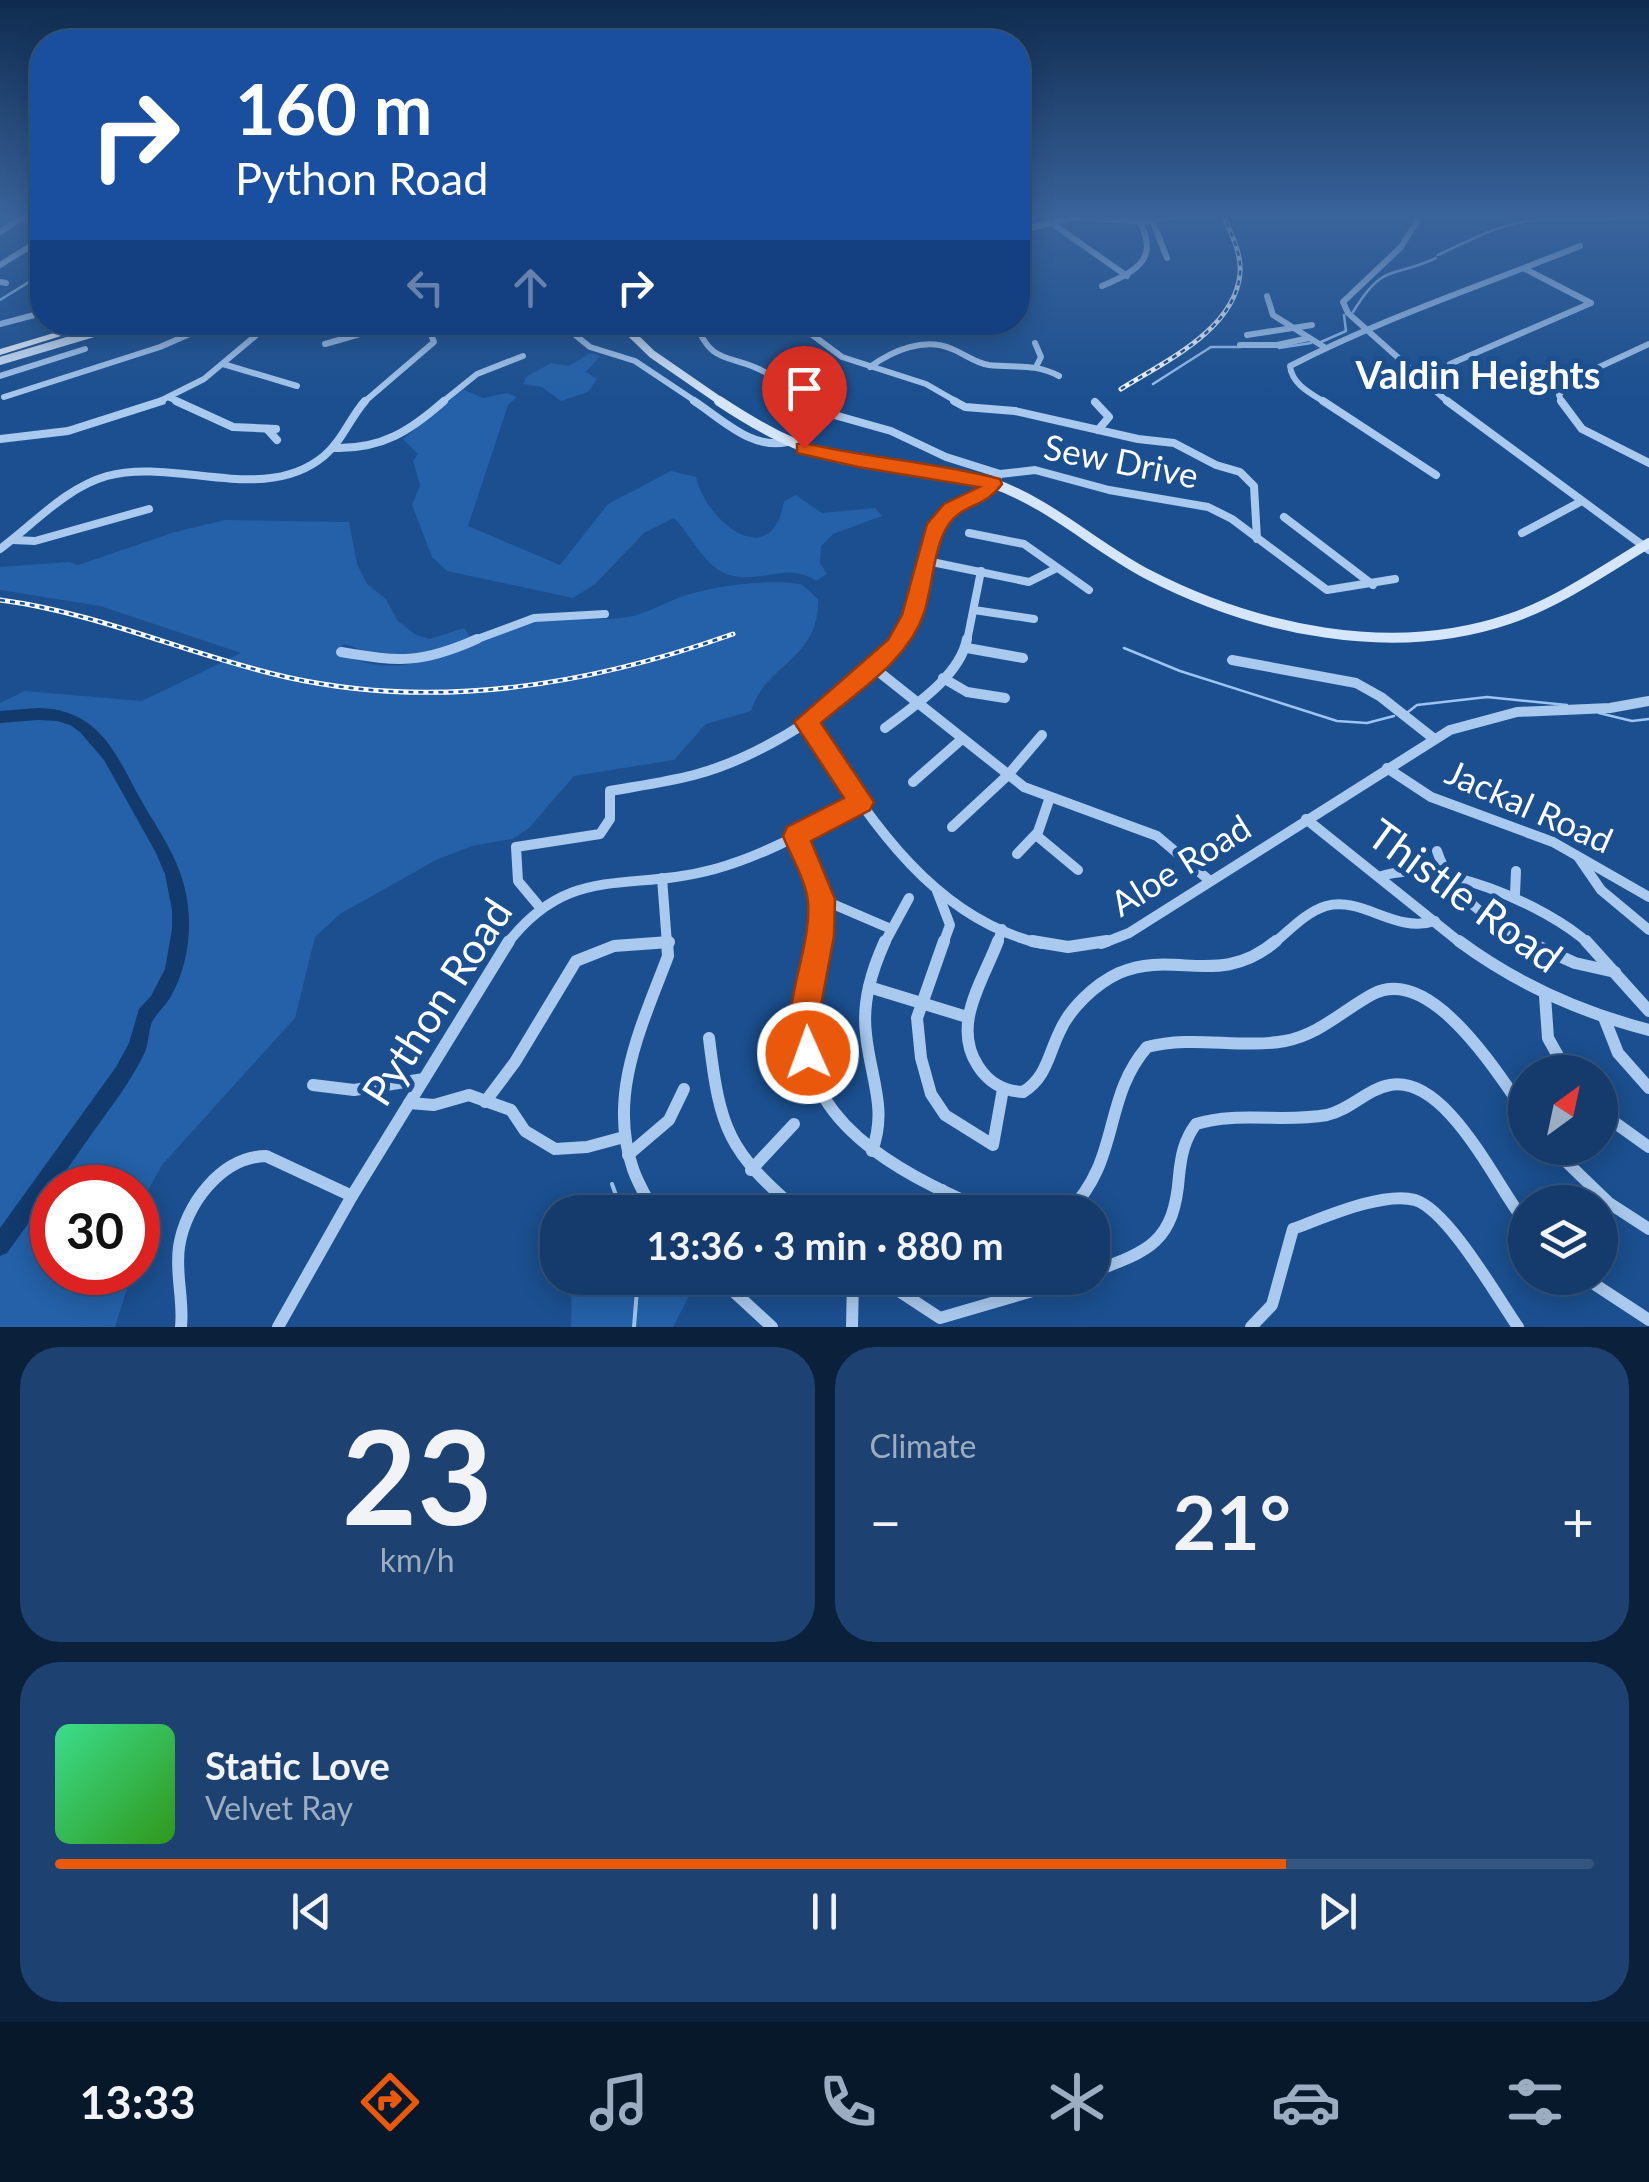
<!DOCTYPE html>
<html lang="en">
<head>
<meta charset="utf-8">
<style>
  :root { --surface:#143b6b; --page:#1d4271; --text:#f1f3f6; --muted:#9dadc1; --line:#33557e; --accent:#ea580c }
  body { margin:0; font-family:Lato,sans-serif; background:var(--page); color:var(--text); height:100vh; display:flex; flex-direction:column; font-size:38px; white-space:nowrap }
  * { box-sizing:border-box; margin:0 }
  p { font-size:32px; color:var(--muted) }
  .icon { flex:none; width:55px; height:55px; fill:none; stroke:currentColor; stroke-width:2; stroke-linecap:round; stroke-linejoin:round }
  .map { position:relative; height:1327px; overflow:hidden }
  .drawer { display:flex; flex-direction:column; gap:20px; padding:20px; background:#0b203b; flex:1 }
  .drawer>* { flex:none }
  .hud { position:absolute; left:30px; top:30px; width:1000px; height:305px; border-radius:40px; box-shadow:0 5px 25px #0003,0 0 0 2px var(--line); background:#1a4fa0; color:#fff; overflow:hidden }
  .needle { width:65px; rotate:33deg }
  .fabs { position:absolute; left:1508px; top:1055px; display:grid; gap:20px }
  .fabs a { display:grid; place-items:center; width:110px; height:110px; border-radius:50%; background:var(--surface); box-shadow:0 5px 25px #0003,0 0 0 2px var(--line); font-size:50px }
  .speed { position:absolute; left:30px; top:1165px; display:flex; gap:20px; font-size:50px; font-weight:700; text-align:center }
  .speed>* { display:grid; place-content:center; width:130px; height:130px; border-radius:50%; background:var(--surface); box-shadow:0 5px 25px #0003,0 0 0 2px var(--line); line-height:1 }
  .speed .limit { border:15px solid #d22; background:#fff; color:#111 }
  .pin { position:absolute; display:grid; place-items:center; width:85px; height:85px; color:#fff; margin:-102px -42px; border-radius:50% 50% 50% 0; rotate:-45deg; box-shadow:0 0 10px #0007 }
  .pin .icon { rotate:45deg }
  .me { position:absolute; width:110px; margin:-55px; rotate:358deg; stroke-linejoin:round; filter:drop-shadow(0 0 8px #0008) }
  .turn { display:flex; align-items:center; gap:35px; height:210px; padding:0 40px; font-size:45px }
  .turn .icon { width:130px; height:130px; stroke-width:2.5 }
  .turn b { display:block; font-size:70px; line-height:85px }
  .lanes { display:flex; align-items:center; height:95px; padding:0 40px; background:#0003; justify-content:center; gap:50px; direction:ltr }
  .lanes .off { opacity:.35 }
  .big { font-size:75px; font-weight:700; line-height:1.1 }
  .drawer .card { flex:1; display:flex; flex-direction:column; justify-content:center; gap:15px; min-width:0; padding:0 35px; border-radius:40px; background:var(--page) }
  .drawer .dial { align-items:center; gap:0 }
  .dial b { font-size:130px; line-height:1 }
  .song { display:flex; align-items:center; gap:30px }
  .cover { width:120px; height:120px; border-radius:15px; background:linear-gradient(135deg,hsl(150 70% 55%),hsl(110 70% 35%)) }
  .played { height:10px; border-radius:5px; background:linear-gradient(90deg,var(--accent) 80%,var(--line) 80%) }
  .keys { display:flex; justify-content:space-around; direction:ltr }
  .heat { display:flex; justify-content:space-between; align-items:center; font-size:55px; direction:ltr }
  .drawer .tiles { flex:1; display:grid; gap:20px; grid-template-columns:1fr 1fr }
  .card:last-child { grid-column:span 2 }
  .trip { position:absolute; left:540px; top:1195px; width:570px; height:100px; border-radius:40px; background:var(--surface); box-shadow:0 5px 25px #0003,0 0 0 2px var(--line); font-weight:700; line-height:100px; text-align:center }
  .tabs { display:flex; height:160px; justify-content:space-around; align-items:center; background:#08182b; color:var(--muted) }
  .tabs .icon { width:70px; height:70px }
  .tabs .active { color:var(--accent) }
  .tabs b { font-size:45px; color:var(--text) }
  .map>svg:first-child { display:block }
</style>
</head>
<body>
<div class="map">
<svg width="1649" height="1327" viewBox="0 0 1649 1327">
  <rect width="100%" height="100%" fill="#1b4f8f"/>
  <g fill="#2461a8">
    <polygon points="590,353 600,356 586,372 597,379 588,392 561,401 542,387 523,384 526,377 551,363 569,366"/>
    <path d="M463 389 483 398 507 393 517 397 508 405 468 526 560 565 608 504 671 471 696 477C706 522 772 574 784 501L796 495 822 513 875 508 882 516 833 534 821 546 820 563 827 574 816 581C788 560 752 588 722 572 702 561 690 534 674 518L644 533 595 584 573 598 447 571 432 557 412 505 420 485 413 461 418 454 403 439Z"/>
    <path d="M225 520 349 522 357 564 367 584 385 598 398 621 416 635 430 639 464 628 470 636C422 664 394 661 344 644L337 652C418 692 462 633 535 621 565 616 598 622 628 617 648 613 666 602 686 595 718 585 768 579 801 584L818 599C820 659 765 664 751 711L706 724 674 760 574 776 529 828 512 839 472 846 436 860 340 914 315 937 295 1018 162 1165 138 1208V1188H52V1272L125 1273 129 1282 115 1327H0V703L25 691 142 701 241 653 100 606 0 590V567L69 562 78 565 175 532Z"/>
    <polygon points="572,1278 697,1278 698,1279 673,1327 571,1327"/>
  </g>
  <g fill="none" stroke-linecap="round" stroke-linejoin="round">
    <g stroke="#9cc4f0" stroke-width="2.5">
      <path d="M1438 255C1466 242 1496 226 1527 221 1564 216 1601 224 1638 215"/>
      <polyline points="0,300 42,274"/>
      <path d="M1353 312C1384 261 1392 279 1436 258"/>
      <polyline points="1321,342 1346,331 1344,315"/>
      <polyline points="1279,348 1311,343"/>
      <polyline points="1153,384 1211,347 1241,347"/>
      <polyline points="1124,648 1180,671 1337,721 1367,723 1394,716"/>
      <polyline points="1408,712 1417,705 1487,697 1567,705"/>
      <polyline points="1599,713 1632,721 1649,719"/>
    </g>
    <g stroke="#9cc4f0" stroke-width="4">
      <polyline points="612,1184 622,1212"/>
      <polyline points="634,1327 638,1278"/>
    </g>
    <path fill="#123a6d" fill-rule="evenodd" d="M38 708C95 709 113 747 136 791 154 825 179 855 186 894 193 928 188 967 170 998 165 1006 156 1014 152 1022 148 1032 149 1042 145 1052 131 1082 110 1108 91 1135 63 1175 36 1213 7 1253L0 1256V1228L116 1067 129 1043 139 1009 151 996 165 969 172 929V910L165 874 155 851 104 760 80 732 70 725 57 721 38 720 0 723V711Z"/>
    <g stroke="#a9c9ee" stroke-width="6">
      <polyline points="1421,215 1401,247 1343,302 1348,313 1449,403"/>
      <polyline points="1050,222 1127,276"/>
      <polyline points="1153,222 1167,258"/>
      <polyline points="1018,231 1075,217 1142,222 1180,215"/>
      <polyline points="0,232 25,215"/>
      <polyline points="27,249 42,251"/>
      <polyline points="0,265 42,239"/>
      <polyline points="36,267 42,269"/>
      <polyline points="0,282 6,283"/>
      <path d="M1102 286C1139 270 1162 257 1136 215"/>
      <polyline points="1267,296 1273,315 1324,347"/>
      <polyline points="559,322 590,347 635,361 698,403"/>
      <path d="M696 322C710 368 735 353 768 374 781 383 793 394 806 403"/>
      <polyline points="795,322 842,357 926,384 959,403"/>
      <polyline points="0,324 42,313"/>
      <polyline points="1247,335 1312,325"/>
      <polyline points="1035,343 1041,357 1037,365"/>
      <polyline points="325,344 402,322"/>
      <polyline points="1240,345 1277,345 1309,338"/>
      <polyline points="223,364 297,386"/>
      <polyline points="1450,364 1591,303 1525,269"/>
      <path d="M870 367C893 350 925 337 952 349 965 354 975 363 989 365 1014 368 1035 363 1059 376"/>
      <polyline points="0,376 85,349"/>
      <polyline points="4,397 160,347 217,322"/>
      <polyline points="170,398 181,403"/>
      <polyline points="156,403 204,379 272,322"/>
      <polyline points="363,403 434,342 429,330 404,322"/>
      <polyline points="441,403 477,374 523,356"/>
      <path d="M1326 403C1312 394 1292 385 1290 366 1383 318 1483 285 1580 246"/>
      <polyline points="1562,403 1559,395 1569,381 1649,344"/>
    </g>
    <g stroke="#a9c9ee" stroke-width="8">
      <polyline points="176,401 233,427 276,429"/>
      <path d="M694 401C723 420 752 450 787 442"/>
      <polyline points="802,401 813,409 891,431 946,457 1000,474"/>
      <polyline points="954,401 965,407 1015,411 1138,439 1174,443 1216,465 1240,472 1254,486 1257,539"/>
      <polyline points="1323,401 1436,475"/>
      <polyline points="1447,401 1649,550"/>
      <polyline points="1561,401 1582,429 1649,463"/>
      <polyline points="1095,402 1109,417 1098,430"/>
      <polyline points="267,429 277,440"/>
      <polyline points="0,439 68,431 162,401"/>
      <path d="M335 448C382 449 410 431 444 401"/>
      <polyline points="1284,517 1373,585"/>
      <polyline points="969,533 1024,544 1089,590"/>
      <polyline points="1522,533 1580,502"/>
      <polyline points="13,540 35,541 149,509"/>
      <path d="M0 549C34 524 65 488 107 476 175 457 264 506 324 456 342 441 350 418 365 401"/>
      <polyline points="927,561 1029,582 1057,568"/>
      <polyline points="974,610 1034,619"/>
      <polyline points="472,641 534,618 605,614"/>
      <polyline points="896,641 913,616 940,519 956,506 984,495 1000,474 1035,470 1109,490 1208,507 1232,519 1327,590 1395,579"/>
      <polyline points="967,641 981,571"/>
    </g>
    <g stroke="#a9c9ee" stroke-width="10">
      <polyline points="967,648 1023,658"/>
      <path d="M341 652C400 662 421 664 477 639"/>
      <polyline points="1232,660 1356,683 1381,697 1433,738"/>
      <polyline points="874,668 1024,787 1157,836 1210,881"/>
      <polyline points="943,678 967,692 1005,698"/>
      <path d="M806 721C865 811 928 918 1042 944"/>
      <path d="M885 728C914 706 960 676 967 639"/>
      <polyline points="1387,768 1431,797 1553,842 1649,897"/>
      <polyline points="913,782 962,739"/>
      <polyline points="1306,819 1462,944"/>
      <polyline points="952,827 1008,775 1042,735"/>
      <polyline points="1036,835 1078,870"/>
      <polyline points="796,836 819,892 819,944"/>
      <path d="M1437 851C1452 897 1490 921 1531 944"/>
      <polyline points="1017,854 1038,832 1049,800"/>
      <polyline points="1579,858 1601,890 1649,930"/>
      <path d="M1379 877C1434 855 1548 906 1589 944"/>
      <polyline points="662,878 667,944"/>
      <polyline points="937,891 950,925 943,944"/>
      <polyline points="1515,894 1516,871"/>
      <polyline points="821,899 891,929"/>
      <path d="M538 905 518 881 516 847 600 834 610 819V791C638 786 667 782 694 775 762 757 859 697 898 639"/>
      <path d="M507 944C570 862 628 893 715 869 766 855 814 827 861 802"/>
      <polyline points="641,944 669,942"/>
      <polyline points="884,944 909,898"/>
      <polyline points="997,944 1002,929"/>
      <polyline points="1101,944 1129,933 1450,730 1517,712 1610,708 1649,701"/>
      <path d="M1273 944C1289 931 1306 912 1326 906 1363 896 1395 934 1435 921"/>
    </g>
    <g stroke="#a9c9ee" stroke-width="12">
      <path d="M820 941C813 975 804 1006 806 1041 812 1133 917 1181 990 1212"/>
      <polyline points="944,941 917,1018 921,1058 931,1094 945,1115 993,1145 1003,1089"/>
      <path d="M998 941C983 981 951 1025 978 1066 989 1083 1003 1091 1023 1092 1046 1078 1048 1056 1059 1033 1069 1009 1095 984 1119 973 1175 949 1219 989 1276 941"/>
      <polyline points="1032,941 1068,947 1107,941"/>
      <path d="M1459 941C1517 984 1580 1012 1649 1030"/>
      <polyline points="1526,941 1575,963 1615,972"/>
      <polyline points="1586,941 1649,1011"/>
      <polyline points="869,987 967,1017"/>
      <polyline points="1545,996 1548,1038 1567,1072"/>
      <polyline points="1605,1020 1618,1053 1649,1088"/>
      <path d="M709 1038C720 1130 728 1151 799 1212"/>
      <polyline points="313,1085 354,1090 424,1079"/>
      <polyline points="485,1102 515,1062 576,961 614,946 669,942"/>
      <polyline points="409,1103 434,1105 469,1095 511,1110 525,1131 555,1149 587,1147 624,1137"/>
      <polyline points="1600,1112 1649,1147"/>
      <polyline points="1552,1148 1609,1203 1649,1229"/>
      <path d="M872 1151C888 1108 870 1077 866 1034 862 1001 872 970 885 941"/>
      <polyline points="628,1155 669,1120 684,1089"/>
      <polyline points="751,1170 794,1124"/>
      <path d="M654 1212C647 1198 638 1184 633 1169 607 1095 642 1025 668 956L667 941"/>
      <polyline points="935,1212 942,1190"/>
      <path d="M1068 1212C1121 1160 1102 1099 1147 1047 1193 1035 1239 1049 1285 1041 1319 1035 1343 1010 1373 994 1431 964 1497 1073 1525 1112"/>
      <path d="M1092 1272C1150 1251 1174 1242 1179 1176 1181 1156 1184 1140 1196 1124 1239 1111 1283 1123 1327 1115 1350 1110 1367 1089 1390 1085 1447 1075 1495 1184 1525 1222"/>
      <polyline points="719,1278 772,1327"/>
      <polyline points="879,1278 940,1318 1077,1278"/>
      <polyline points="1585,1278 1649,1320"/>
      <polyline points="904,1294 911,1278"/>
      <path d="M181 1327C184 1300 175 1274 179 1247 185 1205 221 1157 266 1156L352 1196"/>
      <polyline points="278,1327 352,1196 509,941"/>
      <polyline points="852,1327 853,1278"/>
      <path d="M1251 1327 1272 1305 1293 1229C1323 1218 1383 1191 1415 1200 1448 1210 1497 1297 1518 1327"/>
    </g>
    <g stroke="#d6e6fa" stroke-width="8">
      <polyline points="619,322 652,354 723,403"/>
      <polyline points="0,361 131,322"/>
    </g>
    <path stroke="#d6e6fa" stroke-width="10" d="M719 401C757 426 797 449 842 459 891 469 943 466 992 483 1050 503 1095 547 1149 575 1256 630 1392 659 1509 619 1559 602 1604 570 1649 543"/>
    <polygon fill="#f0f6ff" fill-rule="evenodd" points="91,322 106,322 0,355 0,349"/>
    <defs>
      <g id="rail">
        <path d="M1121 389C1163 362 1234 331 1240 274 1242 254 1231 233 1223 215"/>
        <path d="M0 600C99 613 189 655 286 677 437 711 589 685 733 634"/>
      </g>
    </defs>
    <use href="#rail" stroke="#fff" stroke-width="5"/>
    <use href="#rail" stroke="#1b4f8f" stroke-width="2.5" stroke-dasharray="5" stroke-linecap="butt"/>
  </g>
  <linearGradient id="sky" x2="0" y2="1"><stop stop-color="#0f2b4f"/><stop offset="0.54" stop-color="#39639b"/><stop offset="1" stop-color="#39639b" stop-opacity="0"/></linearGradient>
  <rect width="1649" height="401" fill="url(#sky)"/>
  <path fill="#ea580c" stroke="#983908" stroke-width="2.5" d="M804 443C869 458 935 462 1000 479L1002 484C985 508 962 504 949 524 933 547 933 586 924 613 908 661 858 691 821 723L874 802 870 810 811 841 835 899 834 936 821 1005 823 1053 819 1064 808 1068 797 1064C775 1011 812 955 808 902 806 881 791 856 783 836L787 827 844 798 794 722 888 640 902 615 927 524 944 504 979 487 858 467 797 453V444Z"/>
  <g text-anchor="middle" stroke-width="10" stroke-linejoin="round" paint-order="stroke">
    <g font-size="35" fill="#fff" stroke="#1b4f8f">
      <text transform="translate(1121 462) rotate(11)" y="12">Sew Drive</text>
      <text transform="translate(1529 807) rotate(24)" y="12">Jackal Road</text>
      <text transform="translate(1181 866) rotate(-32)" y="12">Aloe Road</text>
    </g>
    <g font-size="38" font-weight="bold" fill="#fff" stroke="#1b4f8f">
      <text x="1478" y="389">Valdin Heights</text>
    </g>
    <g font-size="42" fill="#fff" stroke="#1b4f8f">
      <text transform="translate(1465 896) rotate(36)" y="15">Thistle Road</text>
      <text transform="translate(437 1002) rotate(-57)" y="15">Python Road</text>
    </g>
  </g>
</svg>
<div class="fabs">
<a><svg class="needle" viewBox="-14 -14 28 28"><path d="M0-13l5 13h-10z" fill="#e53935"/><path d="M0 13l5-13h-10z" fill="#9dadc1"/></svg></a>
<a><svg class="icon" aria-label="layers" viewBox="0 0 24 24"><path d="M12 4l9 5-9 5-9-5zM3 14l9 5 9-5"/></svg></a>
</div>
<div class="speed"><div class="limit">30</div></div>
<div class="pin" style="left:804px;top:448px;background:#d93025"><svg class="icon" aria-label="arrive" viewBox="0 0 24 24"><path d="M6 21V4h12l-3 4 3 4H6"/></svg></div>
<svg class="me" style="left:808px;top:1053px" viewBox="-20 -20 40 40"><circle r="17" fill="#ea580c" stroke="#fff" stroke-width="3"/><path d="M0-11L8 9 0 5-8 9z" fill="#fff"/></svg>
<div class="trip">13:36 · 3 min · 880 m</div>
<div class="hud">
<div class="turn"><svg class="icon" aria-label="right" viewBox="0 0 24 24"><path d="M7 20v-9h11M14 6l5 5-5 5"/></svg><div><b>160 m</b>Python Road</div></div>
<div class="lanes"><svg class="icon off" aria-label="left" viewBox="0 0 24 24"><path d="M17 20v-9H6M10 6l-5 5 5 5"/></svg><svg class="icon off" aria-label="ahead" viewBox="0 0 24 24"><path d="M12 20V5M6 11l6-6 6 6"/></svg><svg class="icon" aria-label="right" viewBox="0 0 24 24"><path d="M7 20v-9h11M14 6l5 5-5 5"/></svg></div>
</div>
</div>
<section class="drawer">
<div class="tiles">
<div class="card dial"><b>23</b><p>km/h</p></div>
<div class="card"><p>Climate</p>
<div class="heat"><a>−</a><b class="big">21°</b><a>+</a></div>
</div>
<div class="card">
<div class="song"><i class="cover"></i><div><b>Static Love</b><p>Velvet Ray</p></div></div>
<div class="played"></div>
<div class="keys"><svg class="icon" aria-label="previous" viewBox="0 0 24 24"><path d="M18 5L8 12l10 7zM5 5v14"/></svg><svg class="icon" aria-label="pause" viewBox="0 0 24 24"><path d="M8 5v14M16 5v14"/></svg><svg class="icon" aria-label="next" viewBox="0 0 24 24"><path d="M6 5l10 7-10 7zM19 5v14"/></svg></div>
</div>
</div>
</section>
<nav class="tabs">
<b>13:33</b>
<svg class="icon active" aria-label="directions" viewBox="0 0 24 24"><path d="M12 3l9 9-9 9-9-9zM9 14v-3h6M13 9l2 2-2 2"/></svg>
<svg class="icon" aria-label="music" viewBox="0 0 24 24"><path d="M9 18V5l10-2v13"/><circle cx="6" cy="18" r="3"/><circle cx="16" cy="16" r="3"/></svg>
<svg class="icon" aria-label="phone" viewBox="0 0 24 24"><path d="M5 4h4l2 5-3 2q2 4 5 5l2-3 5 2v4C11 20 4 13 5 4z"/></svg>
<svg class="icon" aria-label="climate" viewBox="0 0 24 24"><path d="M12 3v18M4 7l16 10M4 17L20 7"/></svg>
<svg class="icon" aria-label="car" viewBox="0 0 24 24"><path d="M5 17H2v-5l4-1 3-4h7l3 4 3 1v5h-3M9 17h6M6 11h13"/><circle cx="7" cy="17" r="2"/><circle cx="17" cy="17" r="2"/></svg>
<svg class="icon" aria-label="filters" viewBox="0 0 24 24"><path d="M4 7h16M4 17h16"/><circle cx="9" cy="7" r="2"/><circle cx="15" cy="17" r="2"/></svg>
</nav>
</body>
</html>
